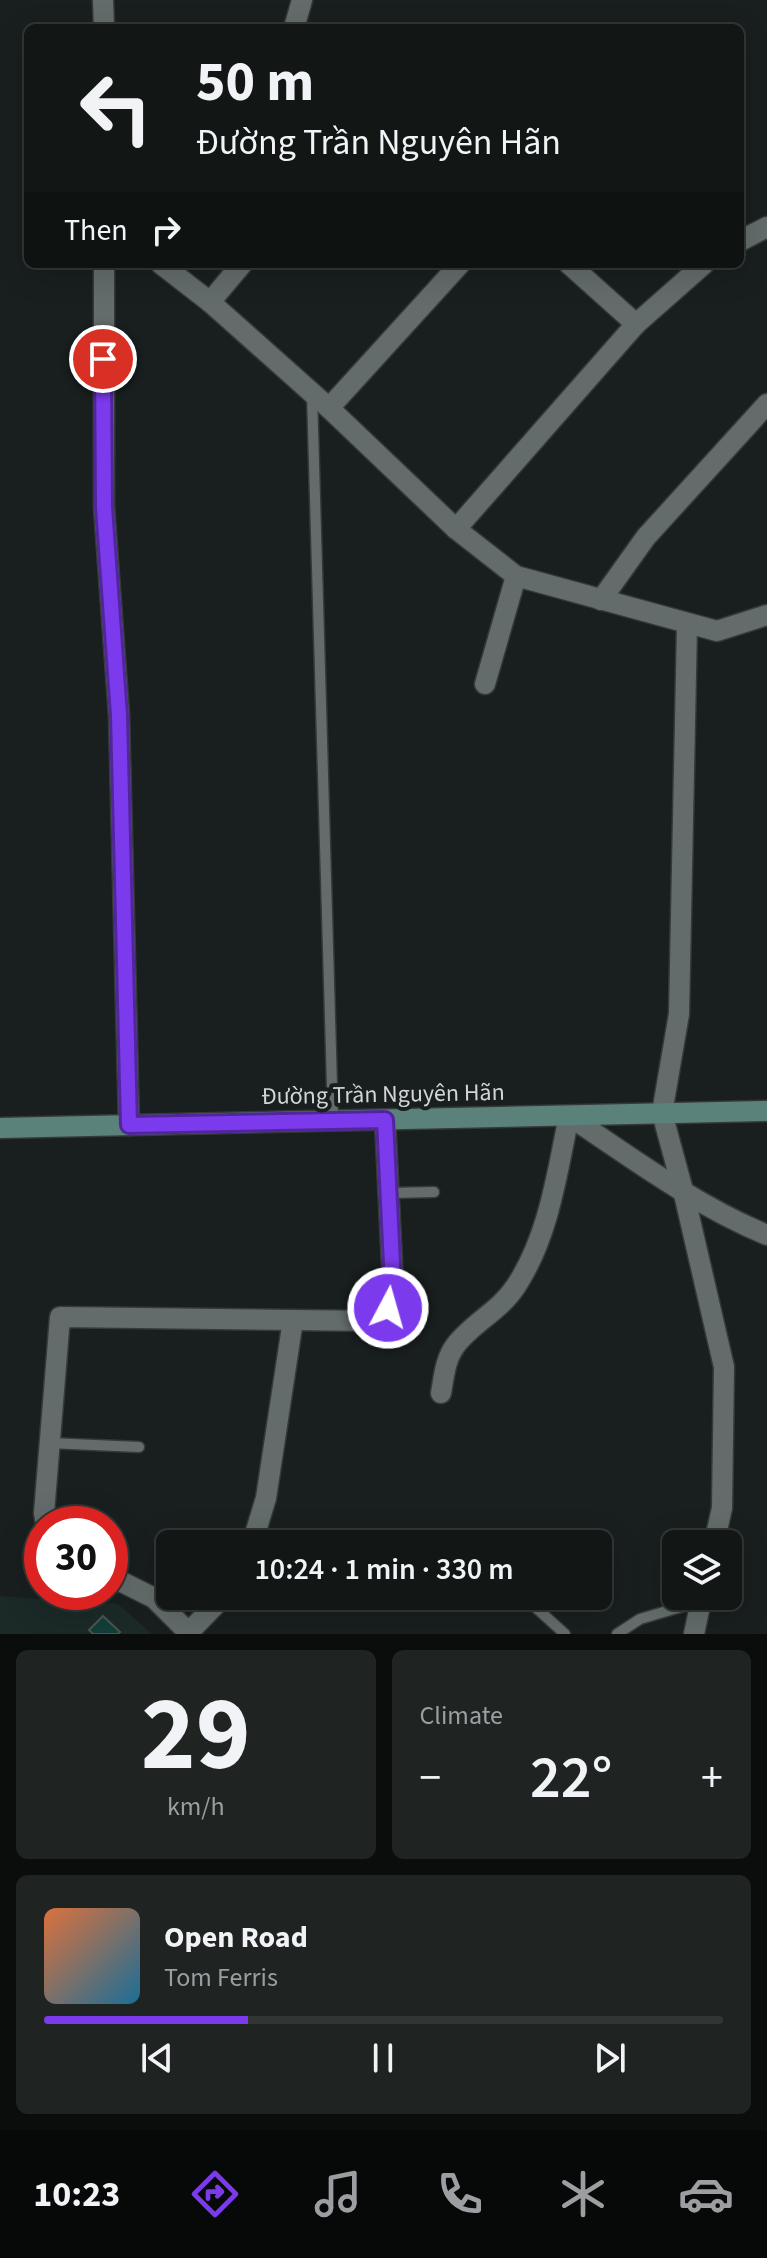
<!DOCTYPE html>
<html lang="en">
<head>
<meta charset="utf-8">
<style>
  :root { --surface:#121716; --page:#1f2423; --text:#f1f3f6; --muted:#9c9fa1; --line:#313635; --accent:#7c3aed }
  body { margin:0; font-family:"Source Sans 3",sans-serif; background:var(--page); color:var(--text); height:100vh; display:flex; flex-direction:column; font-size:30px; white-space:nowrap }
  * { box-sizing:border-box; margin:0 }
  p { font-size:26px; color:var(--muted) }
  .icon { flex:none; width:44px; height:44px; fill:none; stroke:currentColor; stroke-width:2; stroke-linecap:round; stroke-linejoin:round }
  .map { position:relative; height:1634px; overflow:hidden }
  .side { display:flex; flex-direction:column; gap:16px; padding:16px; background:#0a0d0c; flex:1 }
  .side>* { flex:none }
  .hud { position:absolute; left:24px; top:24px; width:720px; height:244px; border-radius:12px; box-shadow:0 8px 32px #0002,0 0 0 2px var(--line); background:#121716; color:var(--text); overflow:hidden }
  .tools { position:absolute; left:662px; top:1530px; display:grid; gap:16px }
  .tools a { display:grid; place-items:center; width:80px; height:80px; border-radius:12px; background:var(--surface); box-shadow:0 8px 32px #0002,0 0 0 2px var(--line); font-size:40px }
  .speed { position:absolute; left:24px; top:1506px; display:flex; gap:16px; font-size:40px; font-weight:700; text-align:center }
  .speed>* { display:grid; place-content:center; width:104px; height:104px; border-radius:50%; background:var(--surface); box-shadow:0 8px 32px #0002,0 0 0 2px var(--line); line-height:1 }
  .speed .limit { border:12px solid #d22; background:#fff; color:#111 }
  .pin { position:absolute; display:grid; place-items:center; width:68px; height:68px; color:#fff; margin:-34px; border:4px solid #fff; border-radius:50%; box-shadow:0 2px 8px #0007 }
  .me { position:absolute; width:88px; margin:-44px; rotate:6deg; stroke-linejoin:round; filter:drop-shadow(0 0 6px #0008) }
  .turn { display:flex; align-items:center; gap:28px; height:168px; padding:0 40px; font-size:36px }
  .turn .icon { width:104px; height:104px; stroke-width:2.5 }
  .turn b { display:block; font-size:56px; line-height:68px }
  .then { display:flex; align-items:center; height:76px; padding:0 40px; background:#0003; gap:16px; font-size:30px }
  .big { font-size:60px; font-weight:600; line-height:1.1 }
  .side .card { flex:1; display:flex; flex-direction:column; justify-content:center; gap:12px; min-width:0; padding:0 28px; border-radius:12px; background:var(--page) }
  .side .dial { align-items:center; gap:0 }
  .dial b { font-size:104px; line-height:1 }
  .song { display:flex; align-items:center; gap:24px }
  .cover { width:96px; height:96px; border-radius:12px; background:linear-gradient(135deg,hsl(20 70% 55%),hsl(200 70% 35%)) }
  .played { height:8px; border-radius:4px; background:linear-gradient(90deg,var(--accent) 30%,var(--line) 30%) }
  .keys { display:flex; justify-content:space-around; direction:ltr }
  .heat { display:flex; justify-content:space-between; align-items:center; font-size:44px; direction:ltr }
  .side .tiles { flex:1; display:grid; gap:16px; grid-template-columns:1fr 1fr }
  .card:last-child { grid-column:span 2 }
  .trip { position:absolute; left:156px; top:1530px; width:456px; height:80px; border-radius:12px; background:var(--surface); box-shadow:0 8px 32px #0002,0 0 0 2px var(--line); font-weight:600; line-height:80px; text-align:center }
  .tab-bar { display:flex; height:128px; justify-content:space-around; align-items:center; background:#070909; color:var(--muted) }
  .tab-bar .icon { width:56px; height:56px }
  .tab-bar .current { color:var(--accent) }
  .tab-bar b { font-size:36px; color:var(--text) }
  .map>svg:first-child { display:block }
</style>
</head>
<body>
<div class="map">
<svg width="767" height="1634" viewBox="0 0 767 1634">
  <rect width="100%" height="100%" fill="#181f1e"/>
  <polygon fill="#1b2a27" points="0,1596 118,1604 152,1634 0,1634"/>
  <polygon fill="#113e38" stroke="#4b5452" stroke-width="2" points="103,1616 120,1632 118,1634 93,1634 89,1630"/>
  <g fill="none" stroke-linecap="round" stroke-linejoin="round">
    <defs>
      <g id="lane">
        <polyline points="312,394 333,1121"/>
        <polyline points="389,1193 434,1192"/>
        <polyline points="49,1443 139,1447"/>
        <polyline points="523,1596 565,1634"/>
        <polyline points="617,1634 640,1619 701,1601"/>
      </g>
      <g id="street">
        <polyline points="103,0 104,28"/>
        <polyline points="294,28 302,0"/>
        <polyline points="740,241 767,227"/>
        <polyline points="104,264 104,507 119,715 129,1125"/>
        <polyline points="161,264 210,302 329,408 456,529 516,576 717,631 767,615"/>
        <polyline points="569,264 636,324"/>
        <polyline points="210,302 242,264"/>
        <polyline points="329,408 460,264"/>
        <polyline points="456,529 636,324 704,264"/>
        <polyline points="601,600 646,537 767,404"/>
        <polyline points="687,625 679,1014 662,1113 684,1194 724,1367 722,1508 714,1544"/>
        <polyline points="485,684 516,576"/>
        <path d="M441 1393C444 1377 445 1360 455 1346 472 1323 500 1311 516 1286 549 1236 557 1173 569 1116 633 1159 695 1205 767 1235"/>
        <polyline points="46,1524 44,1513 60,1317 371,1321 388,1308 393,1285 385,1120"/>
        <polyline points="252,1544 266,1498 293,1320"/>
        <polyline points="110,1576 154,1598 190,1634"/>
        <polyline points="189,1632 224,1596"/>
        <polyline points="694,1634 702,1596"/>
      </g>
      <polyline id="secondary" points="0,1128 767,1111"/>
    </defs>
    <use href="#lane" stroke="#353a39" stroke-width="13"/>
    <use href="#street" stroke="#353a39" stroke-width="23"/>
    <use href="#secondary" stroke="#353a39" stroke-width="23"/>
    <use href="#lane" stroke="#636c6a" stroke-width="10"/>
    <use href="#street" stroke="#636c6a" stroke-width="20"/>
    <use href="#secondary" stroke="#5a827b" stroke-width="20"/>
  </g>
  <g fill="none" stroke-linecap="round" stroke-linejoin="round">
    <defs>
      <polyline id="route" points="103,359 104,507 119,715 129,1125 385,1120 393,1285 388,1308"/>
    </defs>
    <use href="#route" stroke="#51269a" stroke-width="20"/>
    <use href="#route" stroke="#7c3aed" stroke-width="14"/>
  </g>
  <g text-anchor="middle" stroke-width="8" stroke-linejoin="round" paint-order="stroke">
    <g font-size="24" fill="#d1d6d5" stroke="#181f1e">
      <text transform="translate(383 1094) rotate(-1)" y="8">Đường Trần Nguyên Hãn</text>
    </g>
  </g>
</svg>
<div class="tools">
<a><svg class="icon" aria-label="layers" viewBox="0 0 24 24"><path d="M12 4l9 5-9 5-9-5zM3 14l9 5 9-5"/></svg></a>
</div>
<div class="speed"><div class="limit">30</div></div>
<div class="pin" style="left:103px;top:359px;background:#d93025"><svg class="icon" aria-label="arrive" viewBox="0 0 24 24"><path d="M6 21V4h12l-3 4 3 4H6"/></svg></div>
<svg class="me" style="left:388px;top:1308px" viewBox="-20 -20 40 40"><circle r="17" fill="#7c3aed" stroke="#fff" stroke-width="3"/><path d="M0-11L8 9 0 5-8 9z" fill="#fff"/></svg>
<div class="trip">10:24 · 1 min · 330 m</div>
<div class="hud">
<div class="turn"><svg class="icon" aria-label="left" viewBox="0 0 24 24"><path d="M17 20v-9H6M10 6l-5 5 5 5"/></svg><div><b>50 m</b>Đường Trần Nguyên Hãn</div></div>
<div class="then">Then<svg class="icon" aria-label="right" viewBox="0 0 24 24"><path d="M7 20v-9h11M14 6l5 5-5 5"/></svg></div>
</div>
</div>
<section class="side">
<div class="tiles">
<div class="card dial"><b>29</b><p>km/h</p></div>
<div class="card"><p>Climate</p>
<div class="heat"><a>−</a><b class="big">22°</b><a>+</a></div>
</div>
<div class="card">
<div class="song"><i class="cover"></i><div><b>Open Road</b><p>Tom Ferris</p></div></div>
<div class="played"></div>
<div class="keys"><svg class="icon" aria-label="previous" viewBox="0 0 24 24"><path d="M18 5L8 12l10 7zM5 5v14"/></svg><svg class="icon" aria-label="pause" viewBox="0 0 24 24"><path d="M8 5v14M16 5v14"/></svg><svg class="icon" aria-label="next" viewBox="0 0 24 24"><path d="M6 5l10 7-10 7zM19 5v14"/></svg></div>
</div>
</div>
</section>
<nav class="tab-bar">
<b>10:23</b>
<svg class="icon current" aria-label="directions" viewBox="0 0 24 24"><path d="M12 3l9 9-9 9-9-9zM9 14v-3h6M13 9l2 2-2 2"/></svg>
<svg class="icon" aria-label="music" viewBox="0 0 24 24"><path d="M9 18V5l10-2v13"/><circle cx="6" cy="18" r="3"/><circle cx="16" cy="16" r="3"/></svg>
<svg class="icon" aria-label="phone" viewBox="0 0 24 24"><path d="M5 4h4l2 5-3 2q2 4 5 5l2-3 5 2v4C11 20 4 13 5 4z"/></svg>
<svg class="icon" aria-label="climate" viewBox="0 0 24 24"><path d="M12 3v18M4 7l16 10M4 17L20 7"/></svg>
<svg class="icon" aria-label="car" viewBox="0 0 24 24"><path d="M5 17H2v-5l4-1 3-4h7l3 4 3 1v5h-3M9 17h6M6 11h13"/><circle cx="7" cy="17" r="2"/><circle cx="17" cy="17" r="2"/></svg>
</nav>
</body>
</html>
